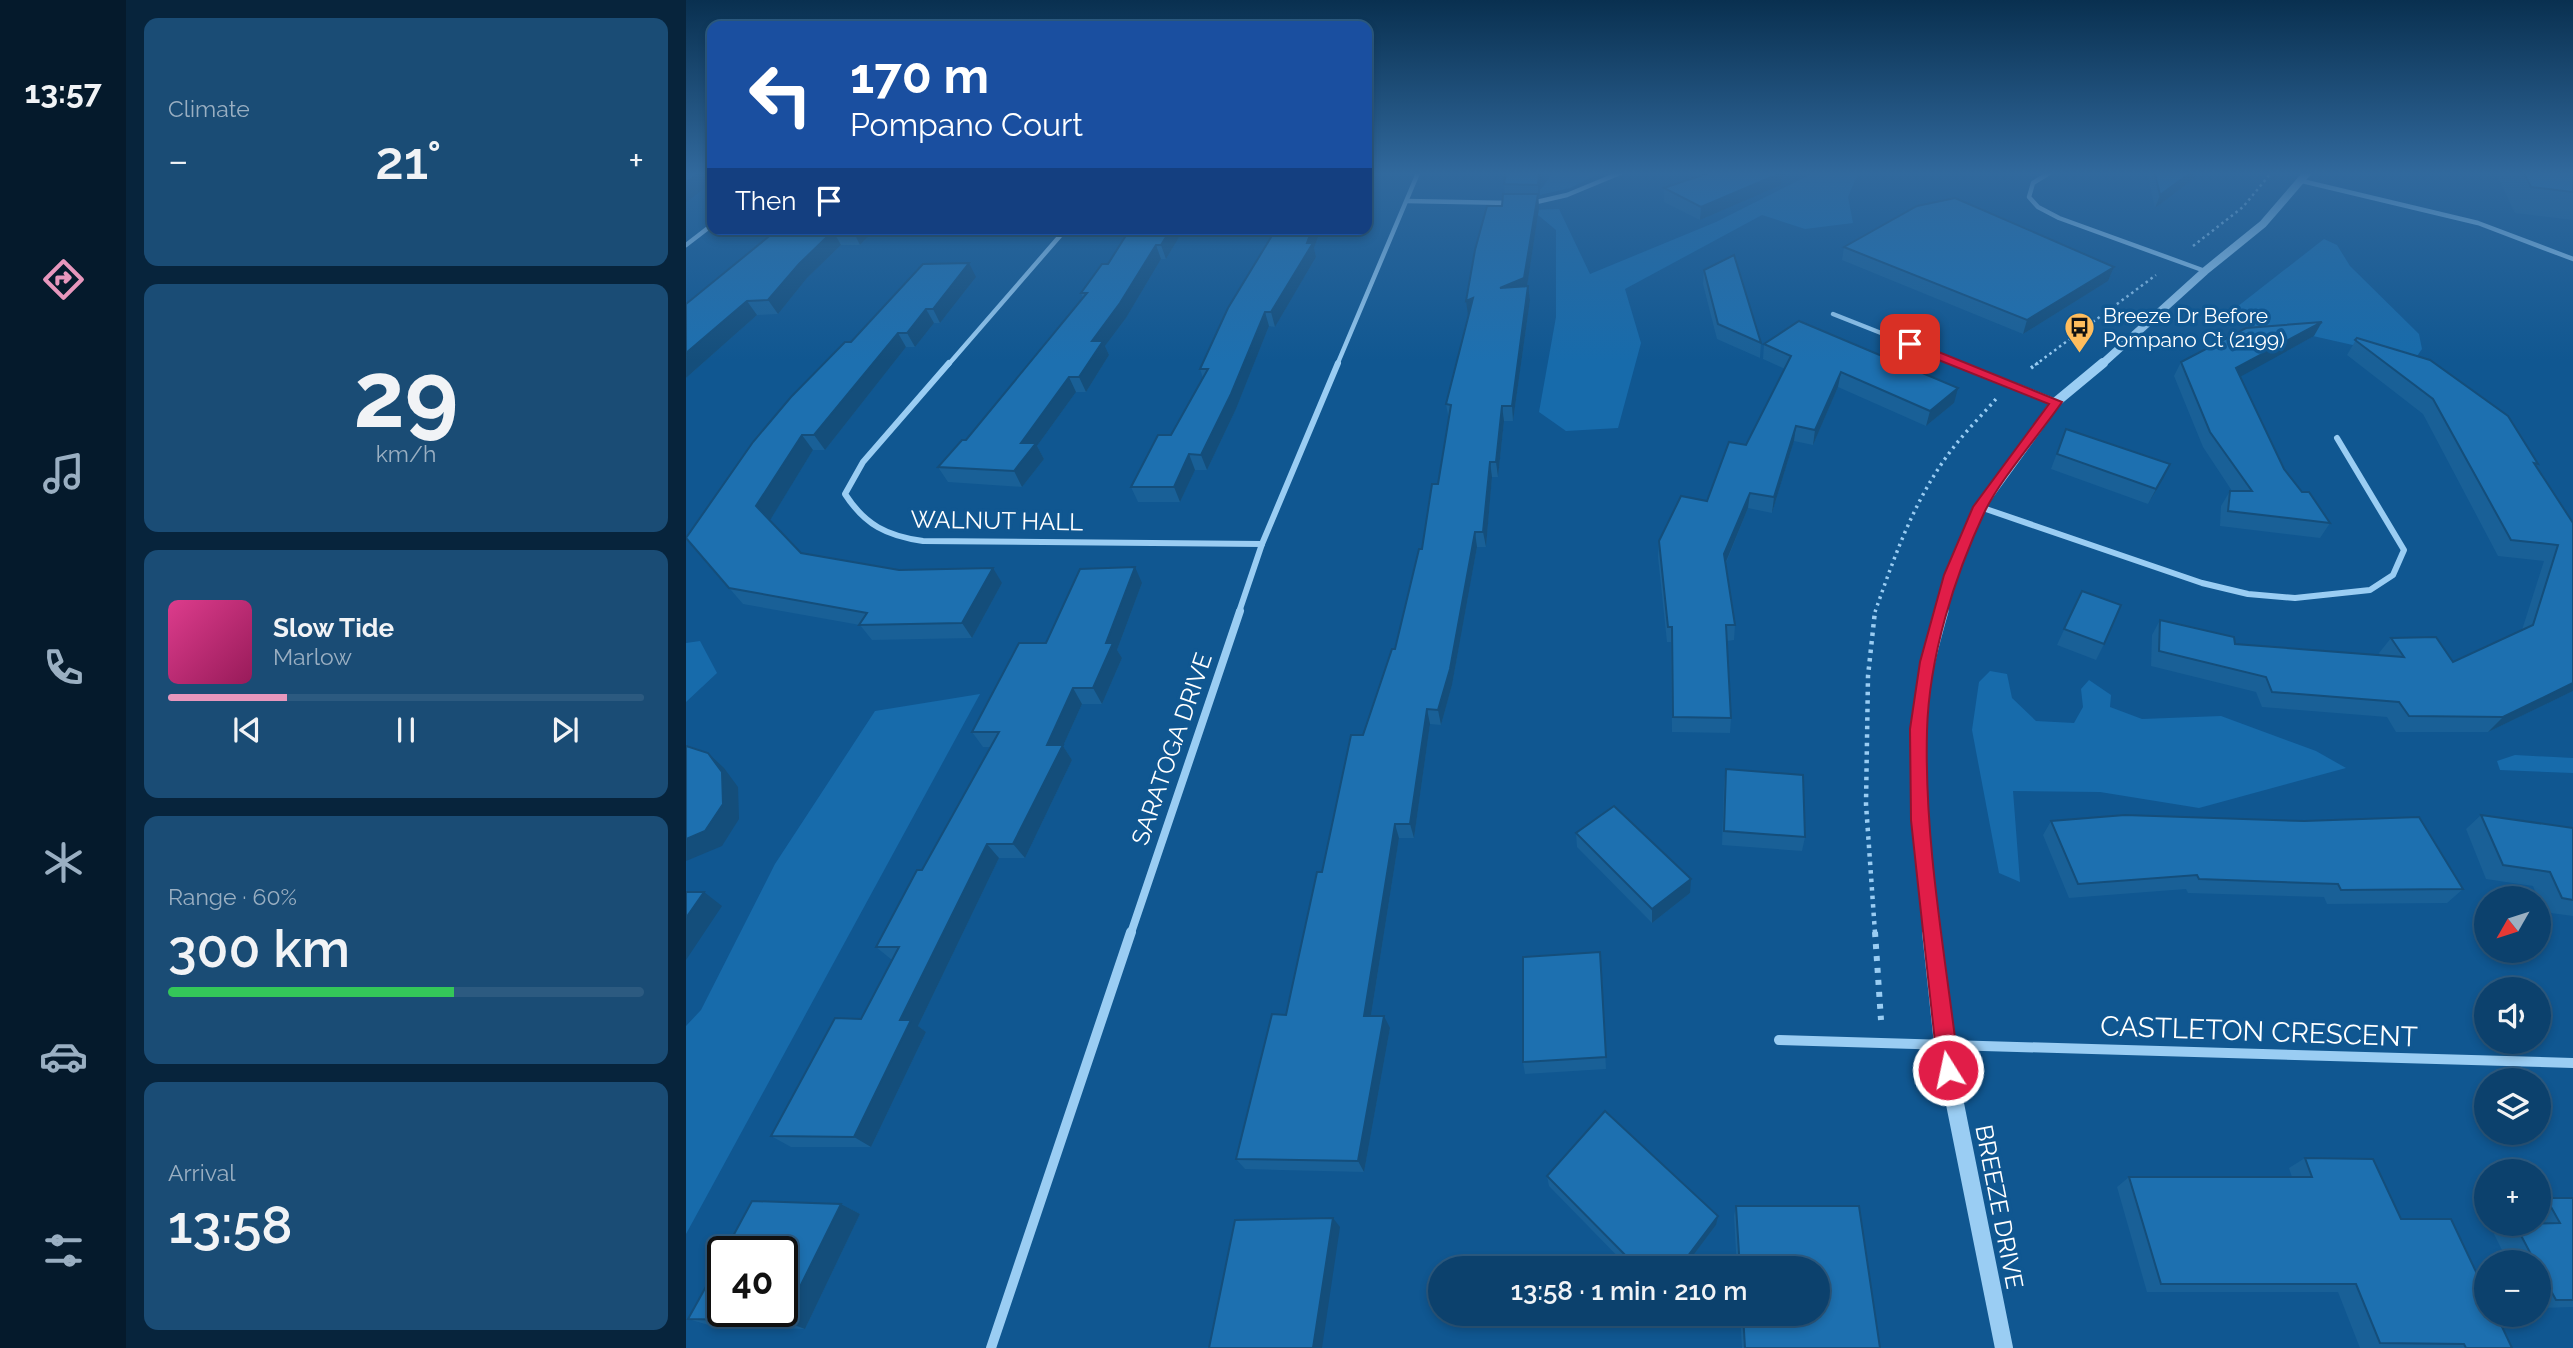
<!DOCTYPE html>
<html lang="en">
<head>
<meta charset="utf-8">
<style>
  :root { --surface:#0c416d; --page:#1a4c75; --text:#f1f3f6; --muted:#9aafc2; --line:#2c5a80; --accent:#e797bd }
  body { margin:0; font-family:Raleway,sans-serif; background:var(--page); color:var(--text); height:100vh; display:flex; flex-direction:column; font-size:26px; white-space:nowrap }
  * { box-sizing:border-box; margin:0 }
  p { font-size:23px; color:var(--muted) }
  .icon { flex:none; width:38px; height:38px; fill:none; stroke:currentColor; stroke-width:2; stroke-linecap:round; stroke-linejoin:round }
  .map { position:relative; flex:1; overflow:hidden }
  .drawer { display:flex; flex-direction:column; gap:18px; padding:18px; background:#07243c; width:560px }
  .drawer>* { flex:none }
  .top-card { position:absolute; left:21px; top:21px; width:665px; height:214px; border-radius:14px; box-shadow:0 4px 10px #0003,0 0 0 2px var(--line); background:#1a4fa0; color:#fff; overflow:hidden }
  .needle { width:46px; rotate:231deg }
  .controls { position:absolute; left:1788px; top:886px; display:grid; gap:14px }
  .controls a { display:grid; place-items:center; width:77px; height:77px; border-radius:50%; background:var(--surface); box-shadow:0 4px 10px #0003,0 0 0 2px var(--line); font-size:35px }
  .speed { position:absolute; left:21px; top:1236px; display:flex; gap:14px; font-size:35px; font-weight:700; text-align:center }
  .speed>* { display:grid; place-content:center; width:91px; height:91px; border-radius:50%; background:var(--surface); box-shadow:0 4px 10px #0003,0 0 0 2px var(--line); line-height:1 }
  .speed .limit { border:4px solid #111; border-radius:10px; background:#fff; color:#111 }
  .pin { position:absolute; display:grid; place-items:center; width:60px; height:60px; color:#fff; margin:-30px; border-radius:14px; box-shadow:0 4px 10px #0006 }
  .me { position:absolute; width:77px; margin:-38px; rotate:350deg; stroke-linejoin:round; filter:drop-shadow(0 0 5px #0008) }
  .turn { display:flex; align-items:center; gap:24px; height:147px; padding:0 28px; font-size:32px }
  .turn .icon { width:91px; height:91px; stroke-width:2.5 }
  .turn b { display:block; font-size:49px; line-height:60px }
  .then { display:flex; align-items:center; height:66px; padding:0 28px; background:#0003; gap:14px; font-size:26px }
  .big { font-size:52px; font-weight:600; line-height:1.1 }
  .drawer .widget { flex:1; display:flex; flex-direction:column; justify-content:center; gap:10px; min-width:0; padding:0 24px; border-radius:14px; background:var(--page) }
  .drawer .dial { align-items:center; gap:0 }
  .dial b { font-size:91px; line-height:1 }
  .song { display:flex; align-items:center; gap:21px }
  .cover { width:84px; height:84px; border-radius:10px; background:linear-gradient(135deg,hsl(330 70% 55%),hsl(330 70% 35%)) }
  .played { height:7px; border-radius:4px; background:linear-gradient(90deg,var(--accent) 25%,var(--line) 25%) }
  .keys { display:flex; justify-content:space-around; direction:ltr }
  .heat { display:flex; justify-content:space-between; align-items:center; font-size:38px; direction:ltr }
  .charge { height:10px; border-radius:5px; background:linear-gradient(90deg,#34c759 60%,var(--line) 0) }
  .trip { position:absolute; left:742px; top:1256px; width:402px; height:70px; border-radius:35px; background:var(--surface); box-shadow:0 4px 10px #0003,0 0 0 2px var(--line); font-weight:600; line-height:70px; text-align:center }
  main { display:flex; flex:1; min-height:0 }
  .tabs { display:flex; flex-direction:column; width:126px; justify-content:space-around; align-items:center; background:#051a2c; color:var(--muted) }
  .tabs .icon { width:49px; height:49px }
  .tabs .on { color:var(--accent) }
  .tabs b { font-size:32px; color:var(--text) }
  .map>svg:first-child { display:block }
</style>
</head>
<body>
<main>
<nav class="tabs">
<b>13:57</b>
<svg class="icon on" aria-label="directions" viewBox="0 0 24 24"><path d="M12 3l9 9-9 9-9-9zM9 14v-3h6M13 9l2 2-2 2"/></svg>
<svg class="icon" aria-label="music" viewBox="0 0 24 24"><path d="M9 18V5l10-2v13"/><circle cx="6" cy="18" r="3"/><circle cx="16" cy="16" r="3"/></svg>
<svg class="icon" aria-label="phone" viewBox="0 0 24 24"><path d="M5 4h4l2 5-3 2q2 4 5 5l2-3 5 2v4C11 20 4 13 5 4z"/></svg>
<svg class="icon" aria-label="climate" viewBox="0 0 24 24"><path d="M12 3v18M4 7l16 10M4 17L20 7"/></svg>
<svg class="icon" aria-label="car" viewBox="0 0 24 24"><path d="M5 17H2v-5l4-1 3-4h7l3 4 3 1v5h-3M9 17h6M6 11h13"/><circle cx="7" cy="17" r="2"/><circle cx="17" cy="17" r="2"/></svg>
<svg class="icon" aria-label="filters" viewBox="0 0 24 24"><path d="M4 7h16M4 17h16"/><circle cx="9" cy="7" r="2"/><circle cx="15" cy="17" r="2"/></svg>
</nav>
<section class="drawer">
<div class="widget"><p>Climate</p>
<div class="heat"><a>−</a><b class="big">21°</b><a>+</a></div>
</div>
<div class="widget dial"><b>29</b><p>km/h</p></div>
<div class="widget">
<div class="song"><i class="cover"></i><div><b>Slow Tide</b><p>Marlow</p></div></div>
<div class="played"></div>
<div class="keys"><svg class="icon" aria-label="previous" viewBox="0 0 24 24"><path d="M18 5L8 12l10 7zM5 5v14"/></svg><svg class="icon" aria-label="pause" viewBox="0 0 24 24"><path d="M8 5v14M16 5v14"/></svg><svg class="icon" aria-label="next" viewBox="0 0 24 24"><path d="M6 5l10 7-10 7zM19 5v14"/></svg></div>
</div>
<div class="widget"><p>Range · 60%</p><b class="big">300 km</b><div class="charge"></div></div>
<div class="widget"><p>Arrival</p><b class="big">13:58</b></div>
</section>
<div class="map">
<svg width="1887" height="1348" viewBox="0 0 1887 1348">
  <rect width="100%" height="100%" fill="#105791"/>
  <g fill="#176bab">
    <polygon points="867,173 914,173 884,188 854,195 854,190"/>
    <polygon points="1127,173 1172,173 1162,197 1167,223 1119,229 1076,215 939,289 955,343 932,428 880,431 853,412 870,317 870,230 846,210 873,209 904,274 1030,222"/>
    <polygon points="1638,239 1651,245 1664,266 1733,334 1736,349 1729,359 1609,332 1577,330 1538,318 1533,321"/>
    <polygon points="14,641 31,673 0,702 0,643"/>
    <polygon points="1304,671 1321,674 1326,698 1350,721 1388,723 1397,707 1395,689 1403,680 1425,695 1424,707 1456,719 1535,716 1630,751 1660,768 1513,808 1414,792 1327,791 1334,882 1313,873 1286,730 1293,682"/>
    <polygon points="294,694 0,1234 0,1026 15,1010 89,864 189,711"/>
    <polygon points="1829,755 1887,758 1887,773 1814,770 1811,761"/>
  </g>
  <g fill="none" stroke-linecap="round" stroke-linejoin="round">
    <g stroke="#9acdf3" stroke-width="2.5" stroke-dasharray="2.5 3.5" stroke-linecap="butt">
      <polyline points="1507,246 1557,207 1585,173"/>
      <polyline points="1349,365 1470,275"/>
    </g>
    <g stroke="#9acdf3" stroke-width="3.5" stroke-dasharray="2.5 4.5" stroke-linecap="butt">
      <polyline points="1345,368 1352,363"/>
      <path d="M1189 612C1209 555 1229 497 1267 448 1280 431 1296 415 1310 399"/>
    </g>
    <polyline stroke="#9acdf3" stroke-width="4.5" stroke-dasharray="3.5 5" stroke-linecap="butt" points="1189,933 1180,804 1182,676 1189,611"/>
    <polyline stroke="#9acdf3" stroke-width="6" stroke-dasharray="5 7" stroke-linecap="butt" points="1189,932 1195,1020"/>
    <g stroke="#9acdf3" stroke-width="4.5">
      <polyline points="1363,173 1347,183 1343,197 1352,207 1373,218 1519,271"/>
      <polyline points="1616,181 1792,223 1887,259"/>
      <polyline points="721,201 824,203"/>
      <polyline points="846,203 881,195 934,173"/>
      <polyline points="0,245 26,225"/>
      <polyline points="1147,314 1276,365"/>
      <polyline points="262,365 380,229"/>
      <polyline points="651,365 732,173"/>
    </g>
    <g stroke="#9acdf3" stroke-width="6">
      <path d="M263 363 177 462 159 494C179 525 201 536 237 541L576 544"/>
      <polyline points="1271,363 1370,402"/>
      <polyline points="1294,507 1516,583 1562,594 1609,598 1684,590 1707,575 1718,550 1651,438"/>
      <polyline points="553,612 576,544 652,363"/>
    </g>
    <polyline stroke="#9acdf3" stroke-width="8" points="445,933 554,611"/>
    <g stroke="#9acdf3" stroke-width="10">
      <polyline points="1093,1040 1887,1063"/>
      <polyline points="305,1348 445,932"/>
    </g>
    <polyline stroke="#9acdf3" stroke-width="8" points="1415,365 1519,271 1577,224 1621,173"/>
    <polyline stroke="#9acdf3" stroke-width="10" points="1255,612 1265,575 1294,507 1370,402 1417,363"/>
    <path stroke="#9acdf3" stroke-width="13" d="M1246 933C1239 866 1231 799 1233 731 1234 690 1245 650 1256 611"/>
    <polyline stroke="#9acdf3" stroke-width="18" points="1245,932 1257,1044 1318,1348"/>
  </g>
  <g fill="#196097">
    <polygon points="855,173 853,198 852,198 853,208 841,286 844,300 827,421 818,421 812,477 806,477 800,547 791,547 766,685 755,725 744,724 728,838 713,838 685,1016 704,1028 678,1172 559,1169 550,1159 600,1015 636,872 677,735 709,649 736,549 752,484 763,420 760,404 819,194 818,184"/>
    <polygon points="1012,173 1102,173 1096,176 1095,185 1014,220 978,202 978,188 1012,176"/>
    <polygon points="1461,173 1508,173 1505,181 1469,208"/>
    <polygon points="1810,173 1887,173 1887,220 1829,213"/>
    <polygon points="92,229 189,229 174,245 155,245 121,278 92,314 71,315 0,378 0,304"/>
    <polygon points="444,229 498,229 480,259 475,259 440,318 419,346 423,355 400,392 390,392 351,446 358,459 336,487 262,482 252,467 280,440 397,298 395,293 422,264"/>
    <polygon points="590,229 635,229 628,248 630,257 589,327 583,326 550,409 521,470 509,470 494,502 452,502 445,487 485,435 517,378 514,369"/>
    <polygon points="1158,247 1428,267 1422,281 1337,334 1156,260"/>
    <polygon points="1018,270 1075,343 1074,358 1031,339 1017,284"/>
    <polygon points="290,277 254,323 248,323 229,347 220,347 139,450 127,450 84,520 115,553 213,570 316,583 286,638 186,640 174,625 57,604 0,538 165,342"/>
    <polygon points="1628,336 1554,376 1598,469 1616,492 1644,523 1634,538 1534,526 1535,506 1544,491 1546,491 1517,447 1488,376 1495,362"/>
    <polygon points="1671,338 1852,464 1850,466 1887,523 1887,691 1802,732 1710,732 1701,717 1576,707 1570,692 1465,666 1466,635 1474,620 1549,644 1694,655 1693,653 1705,638 1767,662 1836,630 1858,561 1812,556 1737,414 1661,355"/>
    <polygon points="1078,344 1268,403 1240,426 1152,387 1127,445 1108,441 1086,513 1062,508 1040,563 1049,625 1048,640 1041,641 1045,718 1044,733 986,732 985,642 981,642 972,557 973,541 1021,501 1060,445 1099,369 1077,359"/>
    <polygon points="1380,429 1477,479 1462,504 1365,469"/>
    <polygon points="456,583 431,650 436,658 416,704 396,704 377,746 386,760 339,858 313,858 232,1026 240,1032 185,1147 105,1147 85,1136 175,1019 206,960 190,947 236,870 305,747 297,747 286,732 360,643"/>
    <polygon points="1396,591 1418,644 1410,660 1371,645"/>
    <polygon points="1040,769 1119,837 1116,851 1036,845 1038,784"/>
    <polygon points="1795,815 1887,828 1887,916 1858,912 1853,901 1853,898 1852,898 1847,886 1800,879 1780,829"/>
    <polygon points="1365,821 1777,889 1761,903 1641,904 1638,897 1502,893 1500,889 1383,898 1357,835"/>
    <polygon points="890,833 1004,893 966,923 891,847"/>
    <polygon points="914,952 920,1069 839,1074 837,1062"/>
    <polygon points="1619,1158 1715,1219 1826,1348 1674,1348 1652,1292 1461,1292 1431,1187 1443,1177 1606,1177 1603,1168"/>
    <polygon points="861,1176 1030,1225 997,1269 944,1269 863,1186"/>
    <polygon points="1860,1198 1887,1198 1887,1307 1853,1308 1853,1262 1822,1262 1808,1234 1829,1224 1853,1223 1853,1201"/>
    <polygon points="155,1204 174,1214 119,1329 26,1326 2,1319"/>
    <polygon points="1050,1206 1173,1206 1194,1348 1056,1348 1054,1314 1132,1314 1132,1269 1051,1269 1048,1216"/>
  </g>
  <g fill="#144e7b">
    <polygon points="14,173 26,173 26,183 0,202 0,182"/>
    <polygon points="853,173 855,173 853,198 852,185"/>
    <polygon points="1084,173 1102,173 1096,176 1095,185 1014,220 1015,207"/>
    <polygon points="1504,173 1508,173 1505,181 1469,208 1474,195"/>
    <polygon points="852,194 853,208 840,293 814,288"/>
    <polygon points="168,229 189,229 174,245 167,231"/>
    <polygon points="485,229 498,229 480,259 475,245"/>
    <polygon points="626,229 635,229 628,248 630,257 589,327 585,312 621,243"/>
    <polygon points="147,231 155,245 121,278 92,314 82,300 113,264"/>
    <polygon points="470,245 475,259 440,318 419,346 423,355 400,392 393,377 406,341"/>
    <polygon points="283,263 290,277 254,323 247,309"/>
    <polygon points="1428,267 1422,281 1337,334 1341,320"/>
    <polygon points="842,286 844,300 827,421 826,406"/>
    <polygon points="787,298 782,315 780,301"/>
    <polygon points="61,301 71,315 0,378 0,353"/>
    <polygon points="240,309 248,323 229,347 221,333"/>
    <polygon points="579,312 583,326 550,409 521,470 515,455"/>
    <polygon points="1636,322 1628,336 1543,383 1550,368"/>
    <polygon points="212,333 220,347 139,450 128,435"/>
    <polygon points="1155,372 1152,387 1127,445 1129,430"/>
    <polygon points="383,377 390,392 351,446 358,459 336,487 328,471 335,443"/>
    <polygon points="1272,388 1268,403 1240,426 1244,411"/>
    <polygon points="816,406 818,421 812,477 810,462"/>
    <polygon points="1110,426 1108,441 1086,513 1088,497"/>
    <polygon points="116,435 127,450 83,522 70,506"/>
    <polygon points="503,454 509,470 494,502 488,487"/>
    <polygon points="804,462 806,477 800,547 797,532"/>
    <polygon points="1484,464 1477,479 1462,504 1470,489"/>
    <polygon points="1064,493 1062,508 1037,569 1038,554"/>
    <polygon points="789,532 791,547 766,685 755,725 752,710"/>
    <polygon points="449,567 456,583 431,650 436,658 416,704 407,688 420,643"/>
    <polygon points="307,568 316,583 286,638 276,623"/>
    <polygon points="1887,683 1887,691 1802,732 1817,717"/>
    <polygon points="387,688 396,704 377,746 386,760 339,858 327,844 361,745"/>
    <polygon points="741,709 744,724 728,838 724,824"/>
    <polygon points="22,753 38,768 52,787 53,819 36,846 0,861 0,839"/>
    <polygon points="709,824 713,838 683,1028 678,1016"/>
    <polygon points="301,844 313,858 232,1026 240,1032 185,1147 168,1137 214,1020"/>
    <polygon points="1005,879 1004,893 966,923 966,909"/>
    <polygon points="18,892 36,906 0,960 0,918"/>
    <polygon points="698,1016 704,1028 678,1172 672,1161"/>
    <polygon points="155,1204 174,1214 119,1329 97,1321"/>
    <polygon points="1032,1216 1030,1225 997,1269 992,1269"/>
    <polygon points="647,1218 654,1227 636,1348 627,1348"/>
  </g>
  <g fill="#1d70b0" stroke="#144e7b" stroke-width="2">
    <polygon points="0,173 14,173 0,182"/>
    <polygon points="820,173 853,173 852,185 818,184"/>
    <polygon points="1022,173 1095,173 1015,207 978,188"/>
    <polygon points="1469,173 1504,173 1474,195"/>
    <polygon points="1838,173 1887,173 1887,192 1845,187"/>
    <polygon points="817,194 852,194 838,278 814,288 842,286 826,406 816,406 810,462 804,462 797,532 789,532 764,669 752,710 741,709 724,824 709,824 678,1016 698,1016 672,1161 550,1159 586,1014 600,1015 631,872 636,872 665,735 677,735 706,649 709,649 733,549 736,549 746,484 752,484 765,405 760,404 787,298 780,301 789,250 801,206 816,206"/>
    <polygon points="1269,198 1428,267 1341,320 1158,247 1231,206"/>
    <polygon points="92,229 168,229 167,231 147,231 113,264 82,300 61,301 0,353 0,304"/>
    <polygon points="444,229 485,229 475,245 470,245 434,303 406,341 417,341 393,377 383,377 335,443 350,443 328,471 252,467 276,440 280,440 401,293 395,293 416,264 422,264"/>
    <polygon points="590,229 626,229 621,243 627,243 585,312 579,312 545,394 515,455 503,454 488,487 445,487 472,435 485,435 522,369 514,369 542,308"/>
    <polygon points="1048,255 1075,343 1032,324 1018,270"/>
    <polygon points="283,263 247,309 240,309 221,333 212,333 128,435 116,435 70,506 115,553 213,570 307,568 276,623 173,625 181,613 43,588 0,538 67,442 105,397 159,342 165,342 237,264"/>
    <polygon points="1113,321 1272,388 1244,411 1155,372 1129,430 1110,426 1088,497 1064,493 1038,554 1049,625 1040,625 1045,718 987,717 986,627 982,627 973,541 995,496 1021,501 1043,442 1060,445 1105,356 1078,344"/>
    <polygon points="1636,322 1550,368 1598,469 1616,492 1623,492 1644,523 1542,511 1544,491 1566,491 1524,432 1495,362 1560,328"/>
    <polygon points="1671,338 1744,360 1822,416 1852,464 1848,463 1887,523 1887,683 1817,717 1723,716 1713,702 1586,692 1580,677 1473,651 1474,620 1548,637 1549,644 1718,657 1705,638 1750,637 1767,662 1847,625 1872,545 1825,540 1747,399 1669,340"/>
    <polygon points="1380,429 1484,464 1470,489 1371,454"/>
    <polygon points="449,567 420,643 427,643 407,688 387,688 361,745 377,745 327,844 301,844 214,1020 225,1020 168,1137 85,1136 149,1018 175,1019 213,947 190,947 231,870 236,870 313,732 286,732 333,643 360,643 394,569"/>
    <polygon points="1396,591 1435,605 1418,644 1378,629"/>
    <polygon points="0,746 22,753 36,772 37,804 19,831 0,839"/>
    <polygon points="1040,769 1117,775 1119,837 1038,831"/>
    <polygon points="928,806 1005,879 966,909 890,833"/>
    <polygon points="1439,815 1618,821 1733,817 1777,889 1655,890 1652,884 1513,879 1511,875 1392,884 1365,821"/>
    <polygon points="1795,815 1887,828 1887,900 1876,898 1864,872 1817,865"/>
    <polygon points="0,892 18,892 0,918"/>
    <polygon points="914,952 920,1057 837,1062 837,957"/>
    <polygon points="919,1111 1032,1216 992,1269 953,1269 861,1176"/>
    <polygon points="1619,1158 1687,1159 1715,1219 1765,1219 1801,1295 1801,1314 1810,1314 1826,1348 1780,1348 1778,1344 1694,1343 1670,1284 1475,1284 1443,1177 1626,1177"/>
    <polygon points="1860,1198 1887,1198 1887,1300 1870,1300 1853,1269 1853,1262 1849,1262 1829,1224 1874,1223"/>
    <polygon points="66,1201 155,1204 97,1321 2,1319 37,1256 37,1311 96,1311 96,1251 39,1251"/>
    <polygon points="1050,1206 1173,1206 1194,1348 1059,1348 1057,1314 1132,1314 1132,1269 1054,1269"/>
    <polygon points="647,1218 627,1348 523,1348 549,1220"/>
  </g>
  <linearGradient id="sky" x2="0" y2="1"><stop stop-color="#093050"/><stop offset="0.48" stop-color="#31699d"/><stop offset="1" stop-color="#31699d" stop-opacity="0"/></linearGradient>
  <rect width="1887" height="361" fill="url(#sky)"/>
  <path fill="#e11d48" stroke="#92132f" stroke-width="2" d="M1220 342H1228L1376 402C1354 434 1315 478 1299 511 1268 577 1243 657 1241 731 1238 844 1260 958 1273 1070L1270 1077 1262 1080 1255 1077 1252 1070 1225 820 1224 729 1234 662 1258 575 1287 507 1363 404 1220 347Z"/>
  <defs>
    <symbol id="bus-pin" viewBox="-11 -11 22 30"><path d="M0 17L-7.5 6A9.5 9.5 0 1 1 7.5 6Z" fill="#ffbd5d" stroke="#105791"/><path d="M-5-6H5V4H4V6H2V4H-2V6H-4V4H-5ZM-3.5-4V0h7V-4ZM-3.5 1.2v1.5H-2V1.2ZM2 1.2v1.5H3.5V1.2Z" fill="#111"/></symbol>
  </defs>
  <g fill-rule="evenodd">
    <use href="#bus-pin" x="1376" y="310" width="35" height="47"/>
  </g>
  <g text-anchor="middle" stroke-width="7" stroke-linejoin="round" paint-order="stroke">
    <g font-size="21" fill="#fff" stroke="#105791" text-anchor="start">
      <text x="1417" y="323">Breeze Dr Before<tspan x="1417" dy="24">Pompano Ct (2199)</tspan></text>
    </g>
    <g font-size="24" fill="#fff" stroke="#105791">
      <text transform="translate(311 521) rotate(1)" y="8">WALNUT HALL</text>
      <text transform="translate(486 749) rotate(-71)" y="8">SARATOGA DRIVE</text>
      <text transform="translate(1313 1207) rotate(79)" y="8">BREEZE DRIVE</text>
    </g>
    <g font-size="28" fill="#fff" stroke="#105791">
      <text transform="translate(1573 1031) rotate(2)" y="10">CASTLETON CRESCENT</text>
    </g>
  </g>
</svg>
<div class="controls">
<a><svg class="needle" viewBox="-14 -14 28 28"><path d="M0-13l5 13h-10z" fill="#e53935"/><path d="M0 13l5-13h-10z" fill="#9aafc2"/></svg></a>
<a><svg class="icon" aria-label="sound" viewBox="0 0 24 24"><path d="M4 9h4l5-4v14l-5-4H4zM17 9q2 3 0 6"/></svg></a>
<a><svg class="icon" aria-label="layers" viewBox="0 0 24 24"><path d="M12 4l9 5-9 5-9-5zM3 14l9 5 9-5"/></svg></a>
<a>+</a>
<a>−</a>
</div>
<div class="speed"><div class="limit">40</div></div>
<div class="pin" style="left:1224px;top:344px;background:#d93025"><svg class="icon" aria-label="arrive" viewBox="0 0 24 24"><path d="M6 21V4h12l-3 4 3 4H6"/></svg></div>
<svg class="me" style="left:1262px;top:1070px" viewBox="-20 -20 40 40"><circle r="17" fill="#e11d48" stroke="#fff" stroke-width="3"/><path d="M0-11L8 9 0 5-8 9z" fill="#fff"/></svg>
<div class="trip">13:58 · 1 min · 210 m</div>
<div class="top-card">
<div class="turn"><svg class="icon" aria-label="left" viewBox="0 0 24 24"><path d="M17 20v-9H6M10 6l-5 5 5 5"/></svg><div><b>170 m</b>Pompano Court</div></div>
<div class="then">Then<svg class="icon" aria-label="arrive" viewBox="0 0 24 24"><path d="M6 21V4h12l-3 4 3 4H6"/></svg></div>
</div>
</div>
</main>
</body>
</html>
